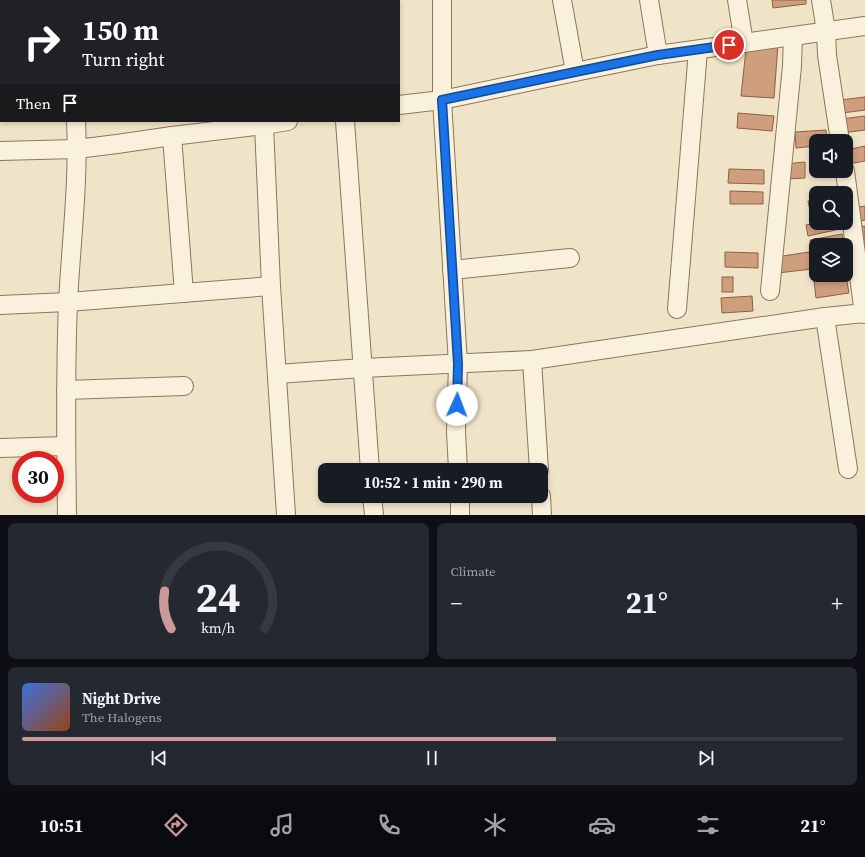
<!DOCTYPE html>
<html lang="en">
<head>
<meta charset="utf-8">
<style>
  :root { --surface:#171b24; --page:#242831; --text:#f1f3f6; --muted:#9ea1a6; --line:#363941; --accent:#cc999b }
  body { margin:0; font-family:"Source Serif 4",serif; background:var(--page); color:var(--text); height:100vh; display:flex; flex-direction:column; font-size:15px; white-space:nowrap }
  * { box-sizing:border-box; margin:0 }
  p { font-size:13px; color:var(--muted) }
  .icon { flex:none; width:22px; height:22px; fill:none; stroke:currentColor; stroke-width:2; stroke-linecap:round; stroke-linejoin:round }
  .map { position:relative; height:515px; overflow:hidden }
  .sheet { display:flex; flex-direction:column; gap:8px; padding:8px; background:#0d0f14; flex:1 }
  .sheet>* { flex:none }
  .hud { position:absolute; left:0px; top:0px; width:400px; height:122px; box-shadow:0 2px 6px #0003; background:#202124; color:#fff; overflow:hidden }
  .buttons { position:absolute; left:809px; top:134px; display:grid; gap:8px }
  .buttons a { display:grid; place-items:center; width:44px; height:44px; border-radius:8px; background:var(--surface); box-shadow:0 2px 6px #0003; font-size:20px }
  .speed { position:absolute; left:12px; top:451px; display:flex; gap:8px; font-size:20px; font-weight:700; text-align:center }
  .speed>* { display:grid; place-content:center; width:52px; height:52px; border-radius:50%; background:var(--surface); box-shadow:0 2px 6px #0003; line-height:1 }
  .speed .limit { border:6px solid #d22; background:#fff; color:#111 }
  .pin { position:absolute; display:grid; place-items:center; width:34px; height:34px; color:#fff; margin:-17px; border:2px solid #fff; border-radius:50%; box-shadow:0 1px 4px #0007 }
  .me { position:absolute; width:44px; margin:-22px; rotate:2deg; stroke-linejoin:round; filter:drop-shadow(0 0 3px #0008) }
  .turn { display:flex; align-items:center; gap:14px; height:84px; padding:0 16px; font-size:18px }
  .turn .icon { width:52px; height:52px; stroke-width:2.5 }
  .turn b { display:block; font-size:28px; line-height:34px }
  .then { display:flex; align-items:center; height:38px; padding:0 16px; background:#0003; gap:8px; font-size:15px }
  .big { font-size:30px; font-weight:700; line-height:1.1 }
  .sheet .widget { flex:1; display:flex; flex-direction:column; justify-content:center; gap:6px; min-width:0; padding:0 14px; border-radius:8px; background:var(--page) }
  .sheet .dial { align-items:center; gap:0 }
  .dial svg { height:104px; overflow:visible; fill:none; stroke:var(--line); stroke-width:7; stroke-linecap:round; text-anchor:middle }
  .dial text { fill:var(--text); stroke:none }
  .song { display:flex; align-items:center; gap:12px }
  .cover { width:48px; height:48px; border-radius:6px; background:linear-gradient(135deg,hsl(220 70% 55%),hsl(20 70% 35%)) }
  .played { height:4px; border-radius:2px; background:linear-gradient(90deg,var(--accent) 65%,var(--line) 65%) }
  .keys { display:flex; justify-content:space-around; direction:ltr }
  .heat { display:flex; justify-content:space-between; align-items:center; font-size:22px; direction:ltr }
  .sheet .tiles { flex:1; display:grid; gap:8px; grid-template-columns:1fr 1fr }
  .widget:last-child { grid-column:span 2 }
  .trip { position:absolute; left:318px; top:463px; width:230px; height:40px; border-radius:8px; background:var(--surface); box-shadow:0 2px 6px #0003; font-weight:700; line-height:40px; text-align:center }
  .menu { display:flex; height:64px; justify-content:space-around; align-items:center; background:#090b0e; color:var(--muted) }
  .menu .icon { width:28px; height:28px }
  .menu .current { color:var(--accent) }
  .menu b { font-size:18px; color:var(--text) }
  .map>svg:first-child { display:block }
</style>
</head>
<body>
<div class="map">
<svg width="865" height="515" viewBox="0 0 865 515">
  <rect width="100%" height="100%" fill="#f0e4c8"/>
  <g fill="#cf9f7d" stroke="#8d5f41">
    <polygon points="772,0 806,0 806,4 773,8"/>
    <polygon points="778,44 774,98 741,96 746,49"/>
    <polygon points="865,97 865,110 842,113 840,100"/>
    <polygon points="738,113 774,116 772,131 737,128"/>
    <polygon points="865,116 865,130 842,133 841,119"/>
    <polygon points="826,130 827,141 816,141 816,146 796,148 795,132"/>
    <polygon points="865,146 865,161 848,164 846,150"/>
    <polygon points="805,162 805,178 786,179 785,164"/>
    <polygon points="729,169 764,170 764,184 728,183"/>
    <polygon points="730,191 763,192 763,204 730,204"/>
    <polygon points="816,200 816,216 811,216 808,201"/>
    <polygon points="865,206 865,220 857,222 854,208"/>
    <polygon points="816,219 816,223 838,223 840,229 808,236 806,225 811,224 810,221"/>
    <polygon points="865,226 865,247 859,247 857,227"/>
    <polygon points="842,234 844,245 816,245 816,255 812,255 810,240"/>
    <polygon points="725,252 758,253 758,268 725,267"/>
    <polygon points="809,252 812,269 778,273 776,257"/>
    <polygon points="846,276 849,293 816,298 814,281"/>
    <rect x="722" y="277" width="11" height="15"/>
    <polygon points="752,296 753,311 722,313 721,298"/>
  </g>
  <g fill="none" stroke-linecap="round" stroke-linejoin="round">
    <defs>
      <g id="minor">
        <polyline points="84,0 84,1"/>
        <polyline points="442,0 442,100 458,364 456,432 458,470"/>
        <polyline points="562,0 575,72"/>
        <polyline points="649,0 658,55"/>
        <polyline points="737,0 744,43"/>
        <polyline points="821,0 826,31 827,55 840,141"/>
        <polyline points="265,1 266,0"/>
        <polyline points="361,1 361,0"/>
        <polyline points="0,20 1,22"/>
        <polyline points="399,105 442,100 575,72 658,55 865,26"/>
        <polyline points="345,121 370,470"/>
        <polyline points="264,125 271,286 286,515"/>
        <polyline points="172,136 184,293"/>
        <polyline points="0,151 77,149 117,144 172,136 264,125 288,121"/>
        <polyline points="845,171 864,314"/>
        <polyline points="452,270 570,258"/>
        <polyline points="770,291 792,66 793,36"/>
        <polyline points="0,305 68,302 271,286"/>
        <polyline points="677,309 698,50"/>
        <polyline points="825,317 848,469"/>
        <polyline points="532,360 539,470"/>
        <polyline points="277,374 363,368 532,360 825,317 865,313"/>
        <polyline points="66,390 184,386"/>
        <polyline points="0,448 66,446"/>
        <polyline points="372,496 374,515"/>
        <polyline points="541,496 542,515"/>
        <path d="M67 515C66 444 65 373 68 303 71 242 79 182 76 121"/>
        <polyline points="460,515 460,496"/>
      </g>
    </defs>
    <use href="#minor" stroke="#8d765c" stroke-width="20"/>
    <use href="#minor" stroke="#faf1dc" stroke-width="18"/>
  </g>
  <g fill="none" stroke-linecap="round" stroke-linejoin="round">
    <defs>
      <polyline id="route" points="457,405 458,364 442,100 575,72 658,55 729,45"/>
    </defs>
    <use href="#route" stroke="#114b97" stroke-width="10"/>
    <use href="#route" stroke="#1a73e8" stroke-width="7"/>
  </g>
</svg>
<div class="buttons">
<a><svg class="icon" aria-label="sound" viewBox="0 0 24 24"><path d="M4 9h4l5-4v14l-5-4H4zM17 9q2 3 0 6"/></svg></a>
<a><svg class="icon" aria-label="search" viewBox="0 0 24 24"><circle cx="10" cy="10" r="6"/><path d="M15 15l6 6"/></svg></a>
<a><svg class="icon" aria-label="layers" viewBox="0 0 24 24"><path d="M12 4l9 5-9 5-9-5zM3 14l9 5 9-5"/></svg></a>
</div>
<div class="speed"><div class="limit">30</div></div>
<div class="pin" style="left:729px;top:45px;background:#d93025"><svg class="icon" aria-label="arrive" viewBox="0 0 24 24"><path d="M6 21V4h12l-3 4 3 4H6"/></svg></div>
<svg class="me" style="left:457px;top:405px" viewBox="-20 -20 40 40"><circle r="19" fill="#fff"/><path d="M0-13L10 11 0 6-10 11z" fill="#1a73e8"/></svg>
<div class="trip">10:52 · 1 min · 290 m</div>
<div class="hud">
<div class="turn"><svg class="icon" aria-label="right" viewBox="0 0 24 24"><path d="M7 20v-9h11M14 6l5 5-5 5"/></svg><div><b>150 m</b>Turn right</div></div>
<div class="then">Then<svg class="icon" aria-label="arrive" viewBox="0 0 24 24"><path d="M6 21V4h12l-3 4 3 4H6"/></svg></div>
</div>
</div>
<section class="sheet">
<div class="tiles">
<div class="widget dial"><svg viewBox="0 0 100 80">
<path d="M14 69A42 42 0 1 1 86 69"/>
<path d="M14 69A42 42 0 0 1 9 40" stroke="#cc999b"/>
<text x="50" y="56" font-size="32" font-weight="700">24</text>
<text x="50" y="72" font-size="11">km/h</text>
</svg></div>
<div class="widget"><p>Climate</p>
<div class="heat"><a>−</a><b class="big">21°</b><a>+</a></div>
</div>
<div class="widget">
<div class="song"><i class="cover"></i><div><b>Night Drive</b><p>The Halogens</p></div></div>
<div class="played"></div>
<div class="keys"><svg class="icon" aria-label="previous" viewBox="0 0 24 24"><path d="M18 5L8 12l10 7zM5 5v14"/></svg><svg class="icon" aria-label="pause" viewBox="0 0 24 24"><path d="M8 5v14M16 5v14"/></svg><svg class="icon" aria-label="next" viewBox="0 0 24 24"><path d="M6 5l10 7-10 7zM19 5v14"/></svg></div>
</div>
</div>
</section>
<nav class="menu">
<b>10:51</b>
<svg class="icon current" aria-label="directions" viewBox="0 0 24 24"><path d="M12 3l9 9-9 9-9-9zM9 14v-3h6M13 9l2 2-2 2"/></svg>
<svg class="icon" aria-label="music" viewBox="0 0 24 24"><path d="M9 18V5l10-2v13"/><circle cx="6" cy="18" r="3"/><circle cx="16" cy="16" r="3"/></svg>
<svg class="icon" aria-label="phone" viewBox="0 0 24 24"><path d="M5 4h4l2 5-3 2q2 4 5 5l2-3 5 2v4C11 20 4 13 5 4z"/></svg>
<svg class="icon" aria-label="climate" viewBox="0 0 24 24"><path d="M12 3v18M4 7l16 10M4 17L20 7"/></svg>
<svg class="icon" aria-label="car" viewBox="0 0 24 24"><path d="M5 17H2v-5l4-1 3-4h7l3 4 3 1v5h-3M9 17h6M6 11h13"/><circle cx="7" cy="17" r="2"/><circle cx="17" cy="17" r="2"/></svg>
<svg class="icon" aria-label="filters" viewBox="0 0 24 24"><path d="M4 7h16M4 17h16"/><circle cx="9" cy="7" r="2"/><circle cx="15" cy="17" r="2"/></svg>
<b>21°</b>
</nav>
</body>
</html>
